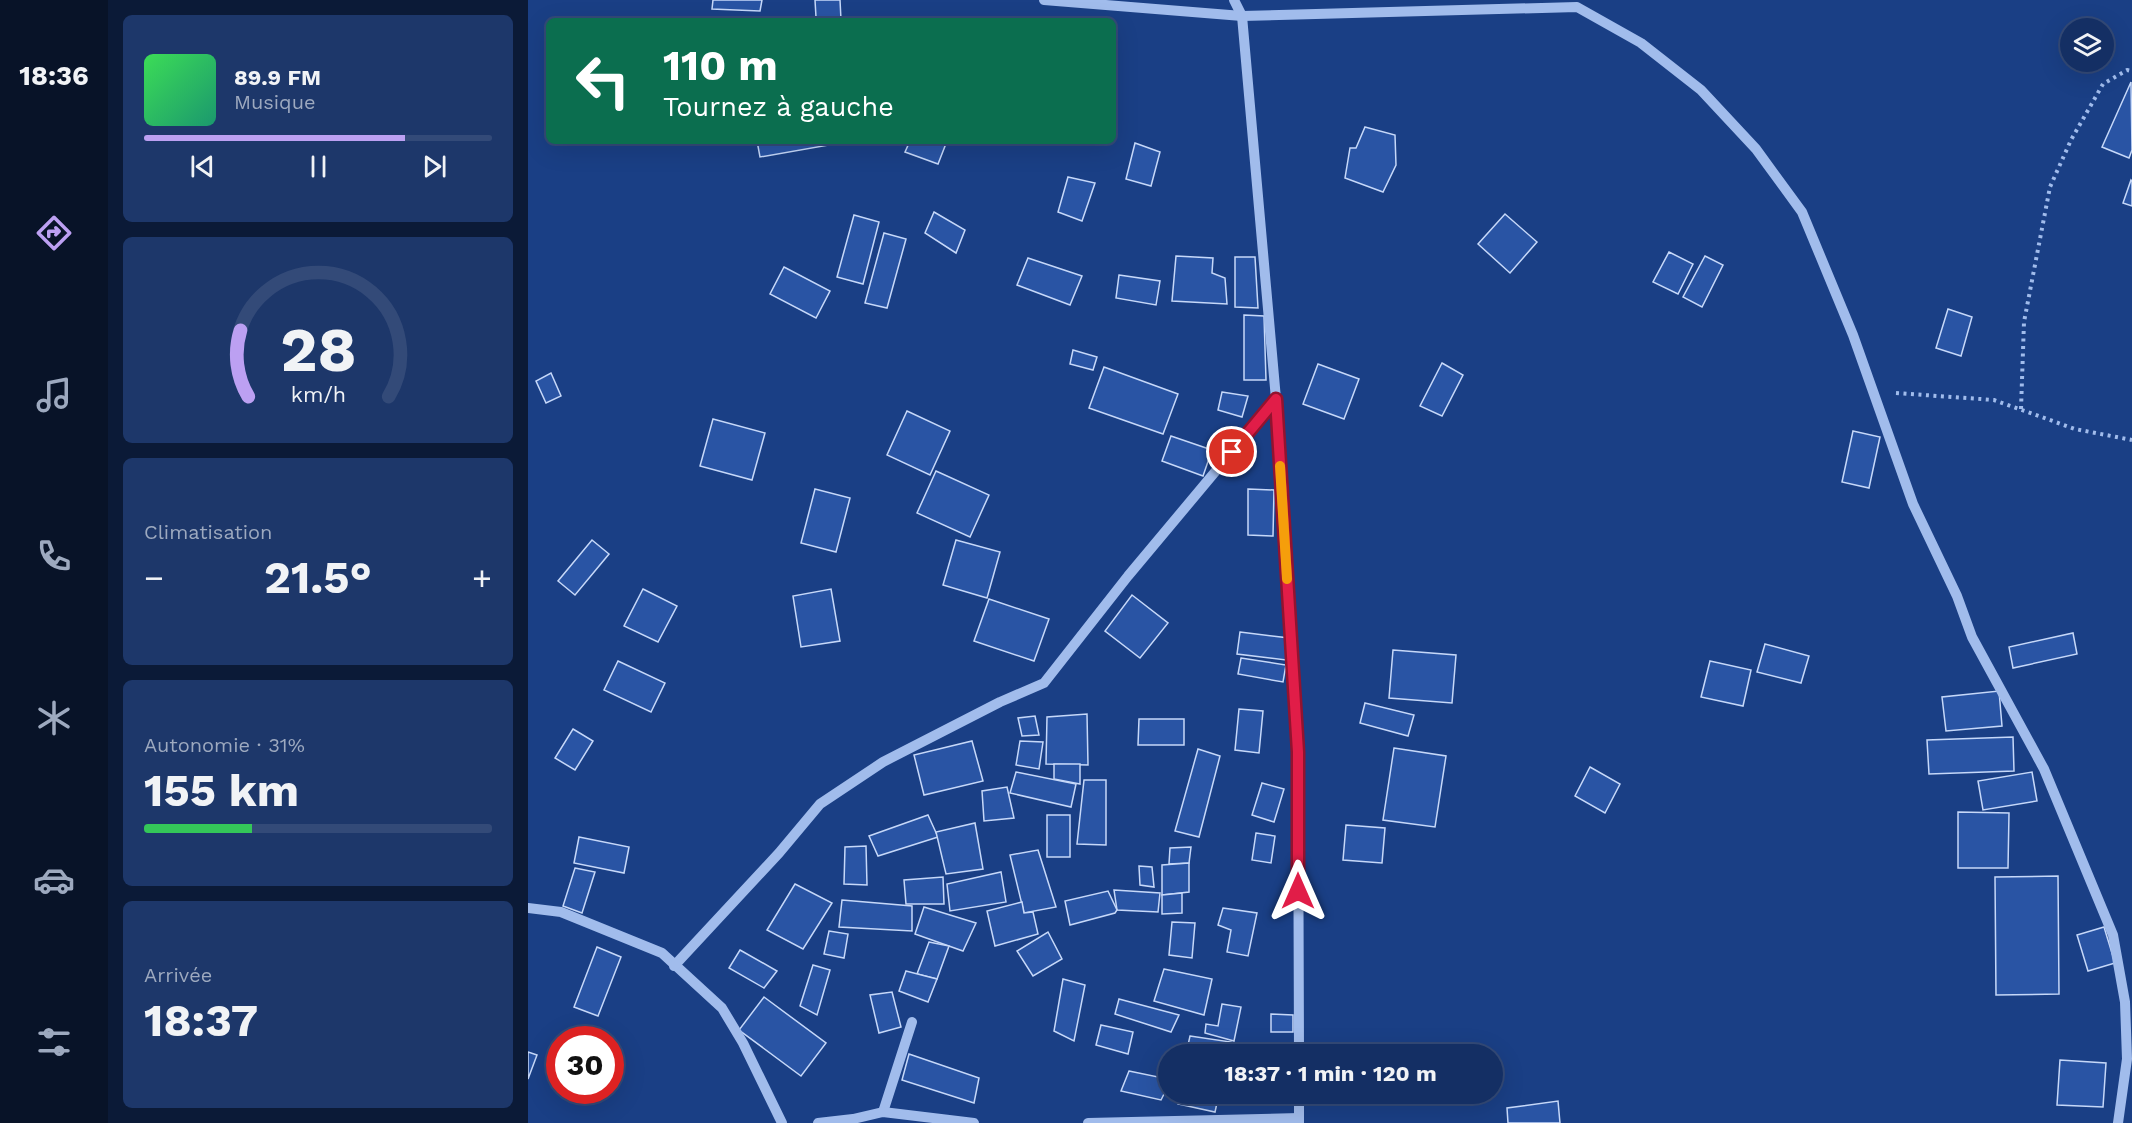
<!DOCTYPE html>
<html lang="fr">
<head>
<meta charset="utf-8">
<style>
  :root { --surface:#142f64; --page:#1d376a; --text:#f1f3f6; --muted:#9da9bf; --line:#334a78; --accent:#bca0f2 }
  body { margin:0; font-family:"Work Sans",sans-serif; background:var(--page); color:var(--text); height:100vh; display:flex; flex-direction:column; font-size:22px; white-space:nowrap }
  * { box-sizing:border-box; margin:0 }
  p { font-size:20px; color:var(--muted) }
  .icon { flex:none; width:33px; height:33px; fill:none; stroke:currentColor; stroke-width:2; stroke-linecap:round; stroke-linejoin:round }
  .map { position:relative; flex:1; overflow:hidden }
  .panel { display:flex; flex-direction:column; gap:15px; padding:15px; background:#0b1a37; width:420px }
  .panel>* { flex:none }
  .banner { position:absolute; left:18px; top:18px; width:570px; height:126px; border-radius:9px; box-shadow:0 6px 24px #0002,0 0 0 2px var(--line); background:#0b6e4f; color:#fff; overflow:hidden }
  .buttons { position:absolute; left:1532px; top:18px; display:grid; gap:12px }
  .buttons a { display:grid; place-items:center; width:54px; height:54px; border-radius:50%; background:var(--surface); box-shadow:0 6px 24px #0002,0 0 0 2px var(--line); font-size:30px }
  .speed { position:absolute; left:18px; top:1026px; display:flex; gap:12px; font-size:30px; font-weight:700; text-align:center }
  .speed>* { display:grid; place-content:center; width:78px; height:78px; border-radius:50%; background:var(--surface); box-shadow:0 6px 24px #0002,0 0 0 2px var(--line); line-height:1 }
  .speed .limit { border:9px solid #d22; background:#fff; color:#111 }
  .pin { position:absolute; display:grid; place-items:center; width:51px; height:51px; color:#fff; margin:-26px; border:3px solid #fff; border-radius:50%; box-shadow:0 2px 6px #0007 }
  .me { position:absolute; width:66px; margin:-33px; rotate:0deg; stroke-linejoin:round; filter:drop-shadow(0 0 4px #0008) }
  .turn { display:flex; align-items:center; gap:21px; height:126px; padding:0 18px; font-size:27px }
  .turn .icon { width:78px; height:78px; stroke-width:2.5 }
  .turn b { display:block; font-size:42px; line-height:51px }
  .big { font-size:45px; font-weight:700; line-height:1.1 }
  .panel .card { flex:1; display:flex; flex-direction:column; justify-content:center; gap:9px; min-width:0; padding:0 21px; border-radius:9px; background:var(--page) }
  .panel .dial { align-items:center; gap:0 }
  .dial svg { height:156px; overflow:visible; fill:none; stroke:var(--line); stroke-width:7; stroke-linecap:round; text-anchor:middle }
  .dial text { fill:var(--text); stroke:none }
  .song { display:flex; align-items:center; gap:18px }
  .cover { width:72px; height:72px; border-radius:9px; background:linear-gradient(135deg,hsl(130 70% 55%),hsl(160 70% 35%)) }
  .played { height:6px; border-radius:3px; background:linear-gradient(90deg,var(--accent) 75%,var(--line) 75%) }
  .keys { display:flex; justify-content:space-around; direction:ltr }
  .heat { display:flex; justify-content:space-between; align-items:center; font-size:33px; direction:ltr }
  .charge { height:9px; border-radius:4px; background:linear-gradient(90deg,#34c759 31%,var(--line) 0) }
  .trip { position:absolute; left:630px; top:1044px; width:345px; height:60px; border-radius:30px; background:var(--surface); box-shadow:0 6px 24px #0002,0 0 0 2px var(--line); font-weight:700; line-height:60px; text-align:center }
  main { display:flex; flex:1; min-height:0 }
  .menu { display:flex; flex-direction:column; width:108px; justify-content:space-around; align-items:center; background:#081328; color:var(--muted) }
  .menu .icon { width:42px; height:42px }
  .menu .active { color:var(--accent) }
  .menu b { font-size:27px; color:var(--text) }
  .map>svg:first-child { display:block }
</style>
</head>
<body>
<main>
<nav class="menu">
<b>18:36</b>
<svg class="icon active" aria-label="directions" viewBox="0 0 24 24"><path d="M12 3l9 9-9 9-9-9zM9 14v-3h6M13 9l2 2-2 2"/></svg>
<svg class="icon" aria-label="music" viewBox="0 0 24 24"><path d="M9 18V5l10-2v13"/><circle cx="6" cy="18" r="3"/><circle cx="16" cy="16" r="3"/></svg>
<svg class="icon" aria-label="phone" viewBox="0 0 24 24"><path d="M5 4h4l2 5-3 2q2 4 5 5l2-3 5 2v4C11 20 4 13 5 4z"/></svg>
<svg class="icon" aria-label="climate" viewBox="0 0 24 24"><path d="M12 3v18M4 7l16 10M4 17L20 7"/></svg>
<svg class="icon" aria-label="car" viewBox="0 0 24 24"><path d="M5 17H2v-5l4-1 3-4h7l3 4 3 1v5h-3M9 17h6M6 11h13"/><circle cx="7" cy="17" r="2"/><circle cx="17" cy="17" r="2"/></svg>
<svg class="icon" aria-label="filters" viewBox="0 0 24 24"><path d="M4 7h16M4 17h16"/><circle cx="9" cy="7" r="2"/><circle cx="15" cy="17" r="2"/></svg>
</nav>
<section class="panel">
<div class="card">
<div class="song"><i class="cover"></i><div><b>89.9 FM</b><p>Musique</p></div></div>
<div class="played"></div>
<div class="keys"><svg class="icon" aria-label="previous" viewBox="0 0 24 24"><path d="M18 5L8 12l10 7zM5 5v14"/></svg><svg class="icon" aria-label="pause" viewBox="0 0 24 24"><path d="M8 5v14M16 5v14"/></svg><svg class="icon" aria-label="next" viewBox="0 0 24 24"><path d="M6 5l10 7-10 7zM19 5v14"/></svg></div>
</div>
<div class="card dial"><svg viewBox="0 0 100 80">
<path d="M14 69A42 42 0 1 1 86 69"/>
<path d="M14 69A42 42 0 0 1 10 35" stroke="#bca0f2"/>
<text x="50" y="56" font-size="32" font-weight="700">28</text>
<text x="50" y="72" font-size="11">km/h</text>
</svg></div>
<div class="card"><p>Climatisation</p>
<div class="heat"><a>−</a><b class="big">21.5°</b><a>+</a></div>
</div>
<div class="card"><p>Autonomie · 31%</p><b class="big">155 km</b><div class="charge"></div></div>
<div class="card"><p>Arrivée</p><b class="big">18:37</b></div>
</section>
<div class="map">
<svg width="1604" height="1123" viewBox="0 0 1604 1123">
  <rect width="100%" height="100%" fill="#1a3f85"/>
  <g fill="#2954a4" stroke="#c6d8f9" stroke-width="1.5">
    <polygon points="185,0 234,0 232,11 184,9"/>
    <polygon points="287,0 312,0 313,20 288,17"/>
    <polygon points="1603,82 1604,150 1601,158 1574,147"/>
    <polygon points="837,127 867,135 868,165 855,192 817,178 822,148 828,148"/>
    <polygon points="229,141 300,141 301,145 232,157"/>
    <polygon points="382,141 419,141 410,164 377,152"/>
    <polygon points="607,143 632,152 623,186 598,179"/>
    <polygon points="540,177 567,183 554,221 530,212"/>
    <polygon points="1603,180 1604,181 1604,206 1595,203"/>
    <polygon points="406,212 437,230 428,253 397,233"/>
    <polygon points="977,214 1009,242 982,273 950,244"/>
    <polygon points="326,215 351,222 335,284 309,277"/>
    <polygon points="356,233 378,239 359,308 337,303"/>
    <polygon points="1141,252 1165,264 1150,294 1125,282"/>
    <polygon points="648,256 685,258 684,273 697,278 699,304 644,301"/>
    <polygon points="1177,256 1195,265 1174,307 1155,297"/>
    <polygon points="707,257 727,257 730,308 707,307"/>
    <polygon points="500,258 554,276 542,305 489,285"/>
    <polygon points="256,267 302,291 288,318 242,294"/>
    <polygon points="591,275 632,281 628,305 588,298"/>
    <polygon points="1420,309 1444,317 1433,356 1408,348"/>
    <polygon points="716,315 736,316 738,380 716,380"/>
    <polygon points="545,350 569,357 565,370 542,364"/>
    <polygon points="914,363 935,375 914,416 892,406"/>
    <polygon points="790,364 831,379 816,419 775,404"/>
    <polygon points="576,367 650,394 635,434 561,408"/>
    <polygon points="23,373 33,396 18,403 8,381"/>
    <polygon points="694,392 720,396 714,417 690,410"/>
    <polygon points="379,411 422,431 402,475 359,455"/>
    <polygon points="185,419 237,433 224,480 172,466"/>
    <polygon points="1325,431 1352,437 1341,488 1314,482"/>
    <polygon points="643,436 684,450 675,476 634,461"/>
    <polygon points="408,471 461,495 442,537 389,513"/>
    <polygon points="287,489 322,498 308,552 273,543"/>
    <polygon points="720,489 746,490 745,536 720,535"/>
    <polygon points="64,540 81,554 47,595 30,581"/>
    <polygon points="428,540 472,552 459,598 415,585"/>
    <polygon points="115,589 149,606 130,642 96,626"/>
    <polygon points="303,589 312,641 273,647 265,596"/>
    <polygon points="604,595 640,623 612,658 577,631"/>
    <polygon points="461,599 521,619 506,661 446,641"/>
    <polygon points="712,632 761,638 758,660 709,654"/>
    <polygon points="1545,633 1549,654 1485,668 1481,647"/>
    <polygon points="1237,644 1281,656 1273,683 1229,672"/>
    <polygon points="865,650 928,655 924,703 861,698"/>
    <polygon points="713,658 758,665 755,682 710,674"/>
    <polygon points="90,661 137,683 123,712 76,690"/>
    <polygon points="1182,661 1223,670 1215,706 1173,697"/>
    <polygon points="1471,691 1474,726 1418,731 1414,697"/>
    <polygon points="837,703 886,715 880,736 832,723"/>
    <polygon points="711,709 735,711 731,753 707,750"/>
    <polygon points="559,714 560,765 518,764 519,717"/>
    <polygon points="507,716 511,735 494,736 490,718"/>
    <polygon points="611,719 656,719 656,745 610,745"/>
    <polygon points="45,729 65,741 47,770 27,758"/>
    <polygon points="1485,737 1486,771 1401,774 1399,740"/>
    <polygon points="444,741 455,781 396,795 386,755"/>
    <polygon points="492,741 515,742 511,769 488,765"/>
    <polygon points="866,748 918,756 907,827 855,820"/>
    <polygon points="670,749 692,756 671,837 647,831"/>
    <polygon points="526,764 552,764 552,784 526,779"/>
    <polygon points="1062,767 1092,784 1077,813 1047,796"/>
    <polygon points="488,772 548,784 543,807 482,793"/>
    <polygon points="1504,772 1509,801 1455,810 1450,781"/>
    <polygon points="556,780 578,780 578,845 549,844"/>
    <polygon points="734,783 756,789 746,822 724,815"/>
    <polygon points="479,787 486,818 456,821 454,791"/>
    <polygon points="1430,812 1481,813 1480,868 1430,868"/>
    <polygon points="400,815 410,837 350,856 341,836"/>
    <rect x="519" y="815" width="23" height="42"/>
    <polygon points="447,823 455,869 418,874 408,832"/>
    <polygon points="818,825 857,828 854,863 815,860"/>
    <polygon points="728,833 747,836 743,863 724,860"/>
    <polygon points="51,837 101,847 96,873 46,863"/>
    <polygon points="338,846 339,885 316,884 317,847"/>
    <polygon points="663,847 661,863 641,864 642,848"/>
    <polygon points="510,850 528,907 496,913 482,855"/>
    <polygon points="661,863 661,892 634,895 634,865"/>
    <polygon points="611,866 624,867 626,887 612,885"/>
    <polygon points="47,868 67,872 54,913 35,906"/>
    <polygon points="473,872 478,902 422,911 419,884"/>
    <polygon points="1530,876 1531,994 1468,995 1467,877"/>
    <polygon points="415,877 416,904 378,904 376,880"/>
    <polygon points="267,884 304,903 275,949 239,930"/>
    <polygon points="586,890 632,893 630,912 589,910"/>
    <polygon points="580,891 589,910 587,913 542,925 537,901"/>
    <polygon points="654,893 654,913 634,914 634,895"/>
    <polygon points="314,900 384,906 384,931 311,927"/>
    <polygon points="494,902 496,913 505,912 510,934 467,946 459,911"/>
    <polygon points="396,907 448,923 435,951 387,934"/>
    <polygon points="695,908 729,913 720,956 699,952 703,930 690,925"/>
    <polygon points="644,922 667,923 664,958 641,955"/>
    <polygon points="1576,927 1587,963 1560,971 1549,935"/>
    <polygon points="301,931 320,934 316,958 296,954"/>
    <polygon points="520,932 534,959 505,976 489,951"/>
    <polygon points="401,942 421,946 409,979 389,974"/>
    <polygon points="69,947 93,957 70,1016 46,1007"/>
    <polygon points="212,950 249,971 236,988 201,968"/>
    <polygon points="285,965 302,970 289,1015 272,1006"/>
    <polygon points="636,969 684,979 676,1015 626,1001"/>
    <polygon points="378,971 409,979 400,1002 371,991"/>
    <polygon points="535,979 557,985 546,1041 526,1031"/>
    <polygon points="364,992 373,1027 351,1033 342,995"/>
    <polygon points="236,997 298,1043 273,1076 211,1030"/>
    <polygon points="591,999 651,1015 643,1032 587,1014"/>
    <polygon points="694,1004 713,1007 706,1041 677,1033 678,1024 690,1026"/>
    <polygon points="743,1014 765,1015 765,1032 743,1032"/>
    <polygon points="573,1025 605,1032 600,1054 568,1045"/>
    <polygon points="662,1036 703,1042 700,1054 658,1054"/>
    <polygon points="0,1052 9,1055 0,1079"/>
    <polygon points="381,1054 451,1078 446,1103 374,1080"/>
    <polygon points="1532,1060 1578,1063 1575,1107 1529,1105"/>
    <polygon points="601,1071 640,1079 640,1086 633,1100 593,1091"/>
    <polygon points="651,1094 691,1094 687,1112 650,1104"/>
    <polygon points="1030,1101 1032,1123 980,1123 979,1108"/>
  </g>
  <g fill="none" stroke-linecap="round" stroke-linejoin="round">
    <g stroke="#a1bcec" stroke-width="4" stroke-dasharray="3 4.5" stroke-linecap="butt">
      <polyline points="1368,393 1466,400 1547,429 1604,440"/>
      <polyline points="1493,409 1496,322 1522,187 1543,140 1575,84 1599,70 1604,71"/>
    </g>
    <g stroke="#a1bcec" stroke-width="10">
      <polyline points="516,0 714,16 1049,7 1113,43 1173,90 1228,149 1274,212 1325,335 1385,504 1429,596 1444,637 1516,769 1585,935 1597,1002 1599,1059 1590,1123"/>
      <polyline points="706,0 714,16 748,399 770,752 771,1054"/>
      <polyline points="0,908 33,912 134,953 194,1008 215,1043 254,1123"/>
      <polyline points="146,966 251,853 292,804 355,762 472,702 516,683 600,576 748,399"/>
      <polyline points="771,1094 771,1123"/>
      <polyline points="355,1112 384,1022"/>
      <polyline points="290,1123 325,1119 355,1112 446,1123"/>
      <polyline points="560,1123 771,1118"/>
    </g>
  </g>
  <g fill="none" stroke-linecap="round" stroke-linejoin="round">
    <defs>
      <polyline id="route" points="704,452 748,399 770,752 770,891"/>
    </defs>
    <use href="#route" stroke="#92132f" stroke-width="15"/>
    <use href="#route" stroke="#e11d48" stroke-width="10"/>
    <polyline stroke="#f59e0b" stroke-width="10" points="752,466 759,579"/>
  </g>
</svg>
<div class="buttons">
<a><svg class="icon" aria-label="layers" viewBox="0 0 24 24"><path d="M12 4l9 5-9 5-9-5zM3 14l9 5 9-5"/></svg></a>
</div>
<div class="speed"><div class="limit">30</div></div>
<div class="pin" style="left:704px;top:452px;background:#d93025"><svg class="icon" aria-label="arrive" viewBox="0 0 24 24"><path d="M6 21V4h12l-3 4 3 4H6"/></svg></div>
<svg class="me" style="left:770px;top:891px" viewBox="-20 -20 40 40"><path d="M0-17L14 15 0 8-14 15z" fill="#e11d48" stroke="#fff" stroke-width="4"/></svg>
<div class="trip">18:37 · 1 min · 120 m</div>
<div class="banner">
<div class="turn"><svg class="icon" aria-label="left" viewBox="0 0 24 24"><path d="M17 20v-9H6M10 6l-5 5 5 5"/></svg><div><b>110 m</b>Tournez à gauche</div></div>
</div>
</div>
</main>
</body>
</html>
